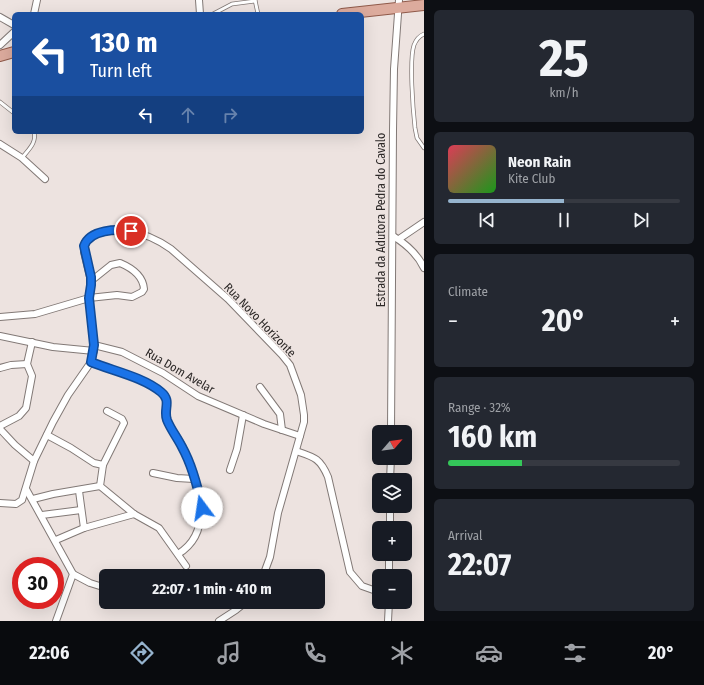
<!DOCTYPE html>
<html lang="en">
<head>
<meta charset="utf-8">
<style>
  :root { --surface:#171b24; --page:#242831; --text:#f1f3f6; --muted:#9ea1a6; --line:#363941; --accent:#96b4ce }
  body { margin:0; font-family:"Fira Sans Condensed",sans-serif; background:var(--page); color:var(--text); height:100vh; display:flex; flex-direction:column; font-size:15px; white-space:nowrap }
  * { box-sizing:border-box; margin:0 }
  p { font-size:13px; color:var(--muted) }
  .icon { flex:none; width:22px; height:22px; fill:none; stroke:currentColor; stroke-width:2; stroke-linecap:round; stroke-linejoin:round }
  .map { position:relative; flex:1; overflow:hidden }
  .side { display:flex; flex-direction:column; gap:10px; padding:10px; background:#0d0f14; width:280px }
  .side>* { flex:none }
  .hud { position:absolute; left:12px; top:12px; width:352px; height:122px; border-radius:6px; box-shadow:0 4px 16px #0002; background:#1a4fa0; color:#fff; overflow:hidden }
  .needle { width:26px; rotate:62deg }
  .fabs { position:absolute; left:372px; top:425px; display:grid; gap:8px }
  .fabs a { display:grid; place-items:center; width:40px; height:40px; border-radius:6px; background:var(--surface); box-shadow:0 4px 16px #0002; font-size:20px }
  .speed { position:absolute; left:12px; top:557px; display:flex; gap:8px; font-size:20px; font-weight:700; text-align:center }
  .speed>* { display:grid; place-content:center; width:52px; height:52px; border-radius:50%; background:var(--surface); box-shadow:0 4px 16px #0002; line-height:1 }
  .speed .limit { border:6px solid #d22; background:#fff; color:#111 }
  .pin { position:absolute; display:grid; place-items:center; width:34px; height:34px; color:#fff; margin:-17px; border:2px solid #fff; border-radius:50%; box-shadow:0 1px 4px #0007 }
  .me { position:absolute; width:44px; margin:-22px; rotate:346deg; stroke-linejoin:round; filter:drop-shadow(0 0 3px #0008) }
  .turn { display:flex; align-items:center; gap:14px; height:84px; padding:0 12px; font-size:18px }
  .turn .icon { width:52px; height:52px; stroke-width:2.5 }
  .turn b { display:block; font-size:28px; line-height:34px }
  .lanes { display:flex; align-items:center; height:38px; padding:0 12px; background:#0003; justify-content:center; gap:20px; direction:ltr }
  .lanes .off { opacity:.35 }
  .big { font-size:30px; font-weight:700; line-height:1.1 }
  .side .tile { flex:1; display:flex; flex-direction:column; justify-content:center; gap:6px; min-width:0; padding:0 14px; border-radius:6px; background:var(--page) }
  .side .dial { align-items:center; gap:0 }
  .dial b { font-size:52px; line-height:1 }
  .song { display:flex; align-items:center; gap:12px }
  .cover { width:48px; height:48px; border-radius:6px; background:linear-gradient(135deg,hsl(350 70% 55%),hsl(120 70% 35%)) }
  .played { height:4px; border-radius:2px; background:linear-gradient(90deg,var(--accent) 50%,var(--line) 50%) }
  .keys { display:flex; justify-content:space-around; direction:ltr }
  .heat { display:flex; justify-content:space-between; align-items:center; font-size:22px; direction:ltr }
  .charge { height:6px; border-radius:3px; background:linear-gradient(90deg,#34c759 32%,var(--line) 0) }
  .trip { position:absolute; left:99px; top:569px; width:226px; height:40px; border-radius:6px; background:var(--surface); box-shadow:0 4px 16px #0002; font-weight:700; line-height:40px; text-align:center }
  .tab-bar { display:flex; height:64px; justify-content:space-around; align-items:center; background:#090b0e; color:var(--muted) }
  .tab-bar .icon { width:28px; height:28px }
  .tab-bar .selected { color:var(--accent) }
  .tab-bar b { font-size:18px; color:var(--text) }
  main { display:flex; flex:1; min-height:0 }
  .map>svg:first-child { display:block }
</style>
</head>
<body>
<main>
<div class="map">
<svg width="424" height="621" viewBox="0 0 424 621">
  <rect width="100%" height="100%" fill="#ede3e0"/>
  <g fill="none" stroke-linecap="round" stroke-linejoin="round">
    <defs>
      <g id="lane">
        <polyline points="255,0 258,14"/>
        <polyline points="213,14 232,4 255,1"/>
        <path d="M424 34C419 36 416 40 414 45 409 60 413 110 415 128L417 138 424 148"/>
        <polyline points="0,102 14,113"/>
        <path d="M22 158C28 150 37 143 34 132"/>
      </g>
      <g id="street">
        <polyline points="199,0 200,14"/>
        <polyline points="34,14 37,0"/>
        <polyline points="0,17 14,25"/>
        <polyline points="0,45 14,32"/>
        <polyline points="0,144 22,158 45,179"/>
        <path d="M393 236C406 244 417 253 424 268"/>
        <polyline points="399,239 424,222"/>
        <path d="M0 317 35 314 89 298 117 295 132 297 142 292 144 289C143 276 132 268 120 263L111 265 91 281"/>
        <polyline points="0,336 53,347 94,351"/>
        <polyline points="94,345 122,352 163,373 198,396 264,424 300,436"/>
        <path d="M91 362C110 370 159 381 167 400 168 406 164 411 166 418 170 429 178 437 183 448 198 480 216 531 178 554"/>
        <polyline points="0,368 11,365 27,364"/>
        <polyline points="260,387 280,414 282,430"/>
        <polyline points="107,411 122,419 124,423 103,465 100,486 134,514 159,528 186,566"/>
        <polyline points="0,426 19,416 26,408 32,376 27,364 32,342"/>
        <polyline points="0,429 15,445 34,461"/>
        <polyline points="391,432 393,130 394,69 399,0"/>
        <polyline points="47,435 71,448 94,463 103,465"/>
        <path d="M296 451C314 457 320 458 328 477L350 572 362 586 379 592"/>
        <polyline points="230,470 237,449 243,415"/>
        <polyline points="153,473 177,478 194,479"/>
        <polyline points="390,480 391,458"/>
        <polyline points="26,489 73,574 56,621"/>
        <polyline points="79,491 84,528 134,514"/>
        <polyline points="33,499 53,494 100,486"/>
        <path d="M0 503 16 504 22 500 34 461 53 422 68 395 91 362 94 345 89 298 91 281 84 252 85 242C110 220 147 232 171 249L228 299 282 355 290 365 301 395 304 415V422L278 513 270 557 263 576"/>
        <polyline points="42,515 81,510"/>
        <polyline points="390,528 390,506"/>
        <polyline points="56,540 84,528"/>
        <polyline points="73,574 90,583 106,588"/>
        <polyline points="389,576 389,554"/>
        <polyline points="219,621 236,610 246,602"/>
        <polyline points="388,621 389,602"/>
      </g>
      <g id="primary">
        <polyline points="342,14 424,5"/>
        <polyline points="0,56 14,52"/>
      </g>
    </defs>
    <use href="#lane" stroke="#827976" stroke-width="4.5"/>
    <use href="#street" stroke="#827976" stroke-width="8"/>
    <use href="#primary" stroke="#8f5949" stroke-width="12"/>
    <use href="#lane" stroke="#fff" stroke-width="3"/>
    <use href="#street" stroke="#fff" stroke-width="6"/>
    <use href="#primary" stroke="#dcab9d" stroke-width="10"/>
  </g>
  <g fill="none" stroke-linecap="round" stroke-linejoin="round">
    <defs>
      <path id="route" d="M131 231C117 229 90 229 84 246L91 277V285L89 298 94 345 91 362C113 371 143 377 161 392 172 401 163 409 167 420 171 430 177 437 182 447 192 465 198 488 202 508"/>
    </defs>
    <use href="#route" stroke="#114b97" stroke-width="10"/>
    <use href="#route" stroke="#1a73e8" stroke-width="7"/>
  </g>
  <g text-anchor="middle" stroke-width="3" stroke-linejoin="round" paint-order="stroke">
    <g font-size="12" fill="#2c2827" stroke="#ede3e0">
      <text transform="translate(381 220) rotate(-90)" y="4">Estrada da Adutora Pedra do Cavalo</text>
      <text transform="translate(260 320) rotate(46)" y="4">Rua Novo Horizonte</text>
      <text transform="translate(180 371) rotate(30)" y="4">Rua Dom Avelar</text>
    </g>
  </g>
</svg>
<div class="fabs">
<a><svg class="needle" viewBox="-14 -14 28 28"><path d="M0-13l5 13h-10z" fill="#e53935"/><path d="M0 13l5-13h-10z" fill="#9ea1a6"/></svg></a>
<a><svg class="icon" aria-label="layers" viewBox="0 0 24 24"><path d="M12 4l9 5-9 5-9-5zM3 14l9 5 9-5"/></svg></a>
<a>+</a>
<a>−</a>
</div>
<div class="speed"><div class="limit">30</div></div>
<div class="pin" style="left:131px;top:231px;background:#d93025"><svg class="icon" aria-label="arrive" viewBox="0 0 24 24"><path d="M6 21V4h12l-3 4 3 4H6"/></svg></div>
<svg class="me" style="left:202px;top:508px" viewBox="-20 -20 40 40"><circle r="19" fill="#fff"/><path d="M0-13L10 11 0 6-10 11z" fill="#1a73e8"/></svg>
<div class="trip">22:07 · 1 min · 410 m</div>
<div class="hud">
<div class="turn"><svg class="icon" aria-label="left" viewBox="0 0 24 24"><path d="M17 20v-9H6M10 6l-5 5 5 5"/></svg><div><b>130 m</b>Turn left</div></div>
<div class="lanes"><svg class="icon" aria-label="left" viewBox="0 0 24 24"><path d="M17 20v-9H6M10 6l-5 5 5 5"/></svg><svg class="icon off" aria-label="ahead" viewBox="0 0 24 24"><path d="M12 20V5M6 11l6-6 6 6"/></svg><svg class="icon off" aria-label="right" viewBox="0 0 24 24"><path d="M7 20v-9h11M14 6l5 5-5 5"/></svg></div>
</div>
</div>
<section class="side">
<div class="tile dial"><b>25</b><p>km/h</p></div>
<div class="tile">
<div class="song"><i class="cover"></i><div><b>Neon Rain</b><p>Kite Club</p></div></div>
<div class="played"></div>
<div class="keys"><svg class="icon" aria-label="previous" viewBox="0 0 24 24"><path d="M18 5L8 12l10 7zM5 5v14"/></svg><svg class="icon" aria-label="pause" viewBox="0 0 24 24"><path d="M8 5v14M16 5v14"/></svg><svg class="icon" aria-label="next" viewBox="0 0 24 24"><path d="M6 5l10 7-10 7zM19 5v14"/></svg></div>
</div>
<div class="tile"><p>Climate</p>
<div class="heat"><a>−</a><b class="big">20°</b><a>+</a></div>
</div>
<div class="tile"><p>Range · 32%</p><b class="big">160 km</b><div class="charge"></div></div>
<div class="tile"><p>Arrival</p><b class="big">22:07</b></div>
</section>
</main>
<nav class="tab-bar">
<b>22:06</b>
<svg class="icon selected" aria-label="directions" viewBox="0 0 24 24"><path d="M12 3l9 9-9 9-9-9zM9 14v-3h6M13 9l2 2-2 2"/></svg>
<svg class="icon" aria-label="music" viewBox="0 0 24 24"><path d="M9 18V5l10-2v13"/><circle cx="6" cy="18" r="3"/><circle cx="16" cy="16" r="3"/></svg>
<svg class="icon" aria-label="phone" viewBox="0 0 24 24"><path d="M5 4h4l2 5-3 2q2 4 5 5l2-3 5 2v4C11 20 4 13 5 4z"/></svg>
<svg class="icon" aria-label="climate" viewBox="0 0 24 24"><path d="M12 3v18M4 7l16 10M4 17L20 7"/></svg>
<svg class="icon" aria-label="car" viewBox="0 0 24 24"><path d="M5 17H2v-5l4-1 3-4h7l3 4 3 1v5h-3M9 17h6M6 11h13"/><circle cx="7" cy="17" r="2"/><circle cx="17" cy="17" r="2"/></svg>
<svg class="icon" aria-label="filters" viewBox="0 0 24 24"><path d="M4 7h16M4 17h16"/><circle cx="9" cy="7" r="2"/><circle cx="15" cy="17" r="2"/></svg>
<b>20°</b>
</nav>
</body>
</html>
